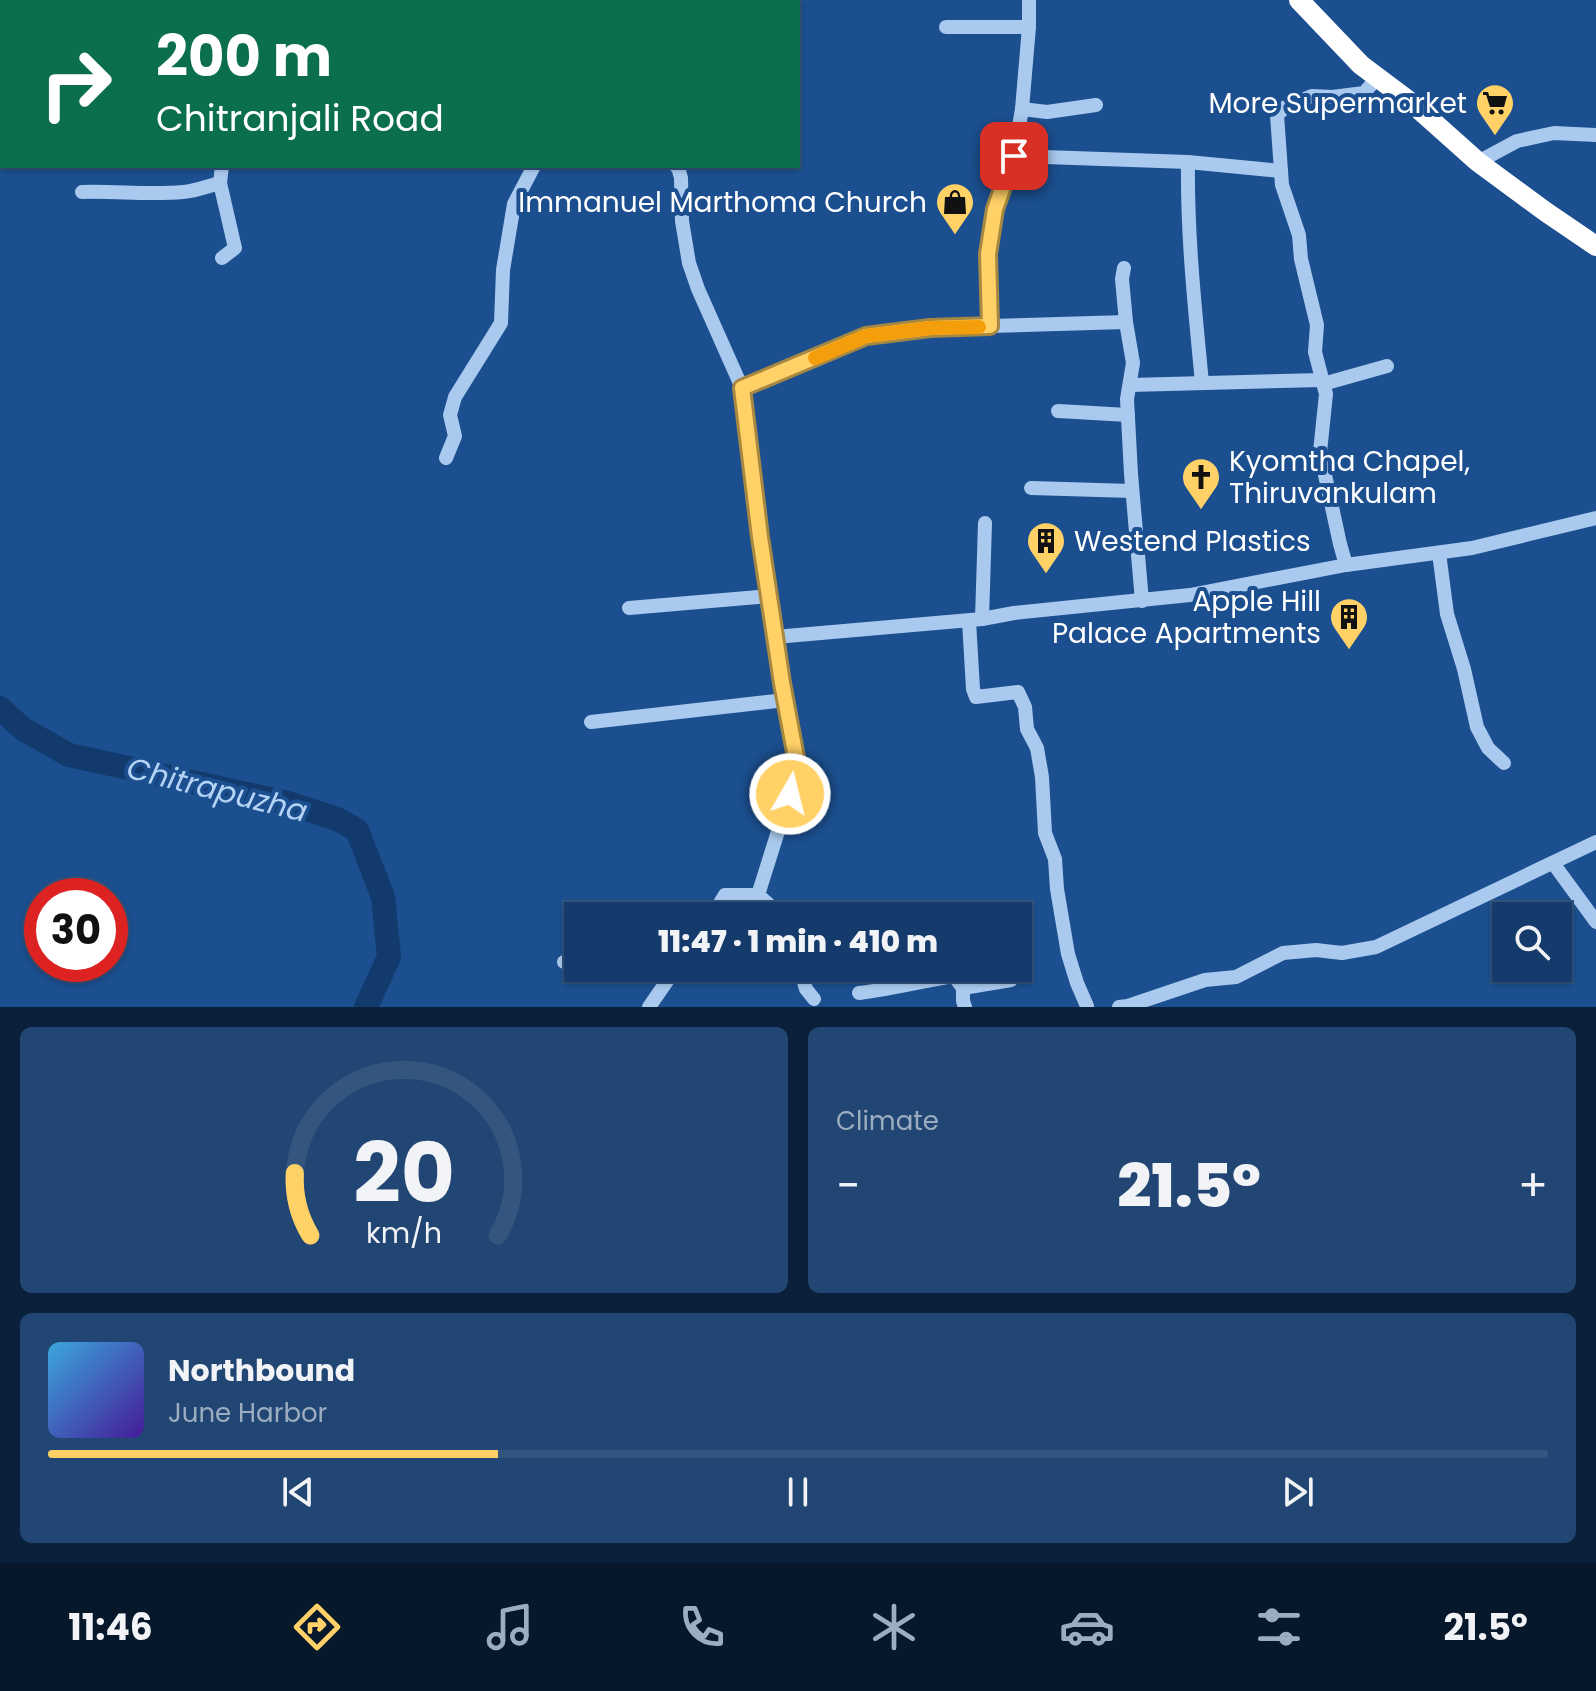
<!DOCTYPE html>
<html lang="en">
<head>
<meta charset="utf-8">
<style>
  :root { --surface:#143b6b; --page:#214673; --text:#f1f3f6; --muted:#9dadc1; --line:#33557e; --accent:#ffd166 }
  body { margin:0; font-family:Poppins,sans-serif; background:var(--page); color:var(--text); height:100vh; display:flex; flex-direction:column; font-size:30px; white-space:nowrap }
  * { box-sizing:border-box; margin:0 }
  p { font-size:26px; color:var(--muted) }
  .icon { flex:none; width:44px; height:44px; fill:none; stroke:currentColor; stroke-width:2; stroke-linecap:round; stroke-linejoin:round }
  .map { position:relative; height:1007px; overflow:hidden }
  .sheet { display:flex; flex-direction:column; gap:20px; padding:20px; background:#0b203b; flex:1 }
  .sheet>* { flex:none }
  .hud { position:absolute; left:0px; top:0px; width:800px; height:168px; box-shadow:0 2px 6px #0004,0 0 0 2px var(--line); background:#0b6e4f; color:#fff; overflow:hidden }
  .tools { position:absolute; left:1492px; top:902px; display:grid; gap:16px }
  .tools a { display:grid; place-items:center; width:80px; height:80px; border-radius:0px; background:var(--surface); box-shadow:0 2px 6px #0004,0 0 0 2px var(--line); font-size:40px }
  .speed { position:absolute; left:24px; top:878px; display:flex; gap:16px; font-size:40px; font-weight:700; text-align:center }
  .speed>* { display:grid; place-content:center; width:104px; height:104px; border-radius:50%; background:var(--surface); box-shadow:0 2px 6px #0004,0 0 0 2px var(--line); line-height:1 }
  .speed .limit { border:12px solid #d22; background:#fff; color:#111 }
  .pin { position:absolute; display:grid; place-items:center; width:68px; height:68px; color:#fff; margin:-34px; border-radius:16px; box-shadow:0 4px 12px #0006 }
  .me { position:absolute; width:88px; margin:-44px; rotate:8deg; stroke-linejoin:round; filter:drop-shadow(0 0 6px #0008) }
  .turn { display:flex; align-items:center; gap:28px; height:168px; padding:0 24px; font-size:36px }
  .turn .icon { width:104px; height:104px; stroke-width:2.5 }
  .turn b { display:block; font-size:56px; line-height:68px }
  .big { font-size:60px; font-weight:800; line-height:1.1 }
  .sheet .widget { flex:1; display:flex; flex-direction:column; justify-content:center; gap:12px; min-width:0; padding:0 28px; border-radius:12px; background:var(--page) }
  .sheet .dial { align-items:center; gap:0 }
  .dial svg { height:208px; overflow:visible; fill:none; stroke:var(--line); stroke-width:7; stroke-linecap:round; text-anchor:middle }
  .dial text { fill:var(--text); stroke:none }
  .song { display:flex; align-items:center; gap:24px }
  .cover { width:96px; height:96px; border-radius:12px; background:linear-gradient(135deg,hsl(200 70% 55%),hsl(260 70% 35%)) }
  .played { height:8px; border-radius:4px; background:linear-gradient(90deg,var(--accent) 30%,var(--line) 30%) }
  .keys { display:flex; justify-content:space-around; direction:ltr }
  .heat { display:flex; justify-content:space-between; align-items:center; font-size:44px; direction:ltr }
  .sheet .tiles { flex:1; display:grid; gap:20px; grid-template-columns:1fr 1fr }
  .widget:last-child { grid-column:span 2 }
  .trip { position:absolute; left:564px; top:902px; width:468px; height:80px; border-radius:0px; background:var(--surface); box-shadow:0 2px 6px #0004,0 0 0 2px var(--line); font-weight:800; line-height:80px; text-align:center }
  .tab-bar { display:flex; height:128px; justify-content:space-around; align-items:center; background:#08182b; color:var(--muted) }
  .tab-bar .icon { width:56px; height:56px }
  .tab-bar .active { color:var(--accent) }
  .tab-bar b { font-size:36px; color:var(--text) }
  .map>svg:first-child { display:block }
</style>
</head>
<body>
<div class="map">
<svg width="1596" height="1007" viewBox="0 0 1596 1007">
  <rect width="100%" height="100%" fill="#1b4f8f"/>
  <g fill="none" stroke-linecap="round" stroke-linejoin="round">
    <polyline stroke="#123a6d" stroke-width="24" points="0,708 23,729 69,755 288,803 337,819 357,830 383,897 389,957 366,1007"/>
    <g stroke="#a9c9ee" stroke-width="14">
      <polyline points="268,0 268,2"/>
      <polyline points="456,0 456,2"/>
      <polyline points="946,27 1029,27"/>
      <polyline points="1022,109 1047,112 1096,105"/>
      <polyline points="1014,156 1188,162"/>
      <polyline points="1478,162 1517,141 1554,133 1596,135"/>
      <polyline points="676,166 678,167 681,178 682,221 689,263 698,289 742,388"/>
      <polyline points="220,183 235,248 222,258"/>
      <path d="M82 192C116 191 150 195 183 192 196 191 208 186 220 183L222 166"/>
      <polyline points="1124,268 1122,279 1126,322"/>
      <polyline points="990,326 1126,322 1133,363 1127,399 1131,474 1142,601"/>
      <path d="M1202 383C1195 309 1187 236 1188 162L1281 171"/>
      <polyline points="1323,384 1387,366"/>
      <polyline points="1130,385 1322,380"/>
      <polyline points="1058,411 1128,415"/>
      <polyline points="446,458 455,436 450,415 455,397 501,323 503,270 514,204 534,166"/>
      <polyline points="1031,488 1132,491"/>
      <polyline points="1439,553 1447,614 1464,669 1477,727 1488,748 1504,763"/>
      <polyline points="1346,565 1340,544 1320,452 1326,394 1315,352 1317,325 1301,259 1299,235 1282,185 1277,115 1284,108 1312,96 1332,97 1364,93 1377,78"/>
      <polyline points="629,608 769,596"/>
      <polyline points="982,619 985,523"/>
      <polyline points="969,621 973,689 976,697 1018,692 1025,707 1027,729 1037,748 1042,777 1045,833 1055,859 1057,889 1068,954 1077,983 1087,1006"/>
      <polyline points="775,637 982,619 1014,613 1190,595 1346,565 1472,548 1596,518"/>
      <polyline points="591,722 785,700"/>
      <polyline points="1553,863 1596,922"/>
      <polyline points="758,895 775,910 787,912 789,916"/>
      <polyline points="712,916 725,895 758,895 798,768 782,683 760,537 742,388 866,336 930,328 990,326 988,254 995,209 1014,156 1022,109 1029,27 1029,0"/>
      <polyline points="564,962 578,960"/>
      <polyline points="800,968 806,989 814,999"/>
      <polyline points="963,988 1011,980"/>
      <path d="M859 993C891 989 922 981 954 976L963 988V1001L965 1007"/>
      <polyline points="649,1007 676,968"/>
      <polyline points="1119,1007 1128,1006 1205,980 1236,977 1283,953 1316,950 1342,953 1376,947 1596,842"/>
    </g>
    <polyline stroke="#fff" stroke-width="20" points="1299,0 1361,65 1413,104 1478,162 1546,212 1596,246"/>
  </g>
  <g fill="none" stroke-linecap="round" stroke-linejoin="round">
    <defs>
      <polyline id="route" points="790,794 798,768 782,683 760,537 742,388 866,336 930,328 990,326 988,254 995,209 1014,156"/>
    </defs>
    <use href="#route" stroke="#a68842" stroke-width="20"/>
    <use href="#route" stroke="#ffd166" stroke-width="14"/>
    <polyline stroke="#f59e0b" stroke-width="14" points="815,358 866,336 930,328 979,327"/>
  </g>
  <defs>
    <symbol id="supermarket-pin" viewBox="-11 -11 22 30"><path d="M0 17L-7.5 6A9.5 9.5 0 1 1 7.5 6Z" fill="#ffd166" stroke="#1b4f8f"/><path d="M-6-5.5h2.5l.6 2H6L4.5 2H-2.5L-4.4-4H-6ZM-1.5 3.2a1.3 1.3 0 1 0 .1 0ZM3 3.2a1.3 1.3 0 1 0 .1 0Z" fill="#111"/></symbol>
    <symbol id="shop-pin" viewBox="-11 -11 22 30"><path d="M0 17L-7.5 6A9.5 9.5 0 1 1 7.5 6Z" fill="#ffd166" stroke="#1b4f8f"/><path d="M-5-2.5h2.3a2.7 3.5 0 0 1 5.4 0H5L5.5 6h-11ZM-1.5-2.5h3a1.5 2.3 0 0 0-3 0Z" fill="#111"/></symbol>
    <symbol id="church-pin" viewBox="-11 -11 22 30"><path d="M0 17L-7.5 6A9.5 9.5 0 1 1 7.5 6Z" fill="#ffd166" stroke="#1b4f8f"/><path d="M-1.2-6h2.4v3.5h3.3v2.4h-3.3V6h-2.4V-.1h-3.3v-2.4h3.3Z" fill="#111"/></symbol>
    <symbol id="building-pin" viewBox="-11 -11 22 30"><path d="M0 17L-7.5 6A9.5 9.5 0 1 1 7.5 6Z" fill="#ffd166" stroke="#1b4f8f"/><path d="M-4-6H4V6H1V3H-1V6H-4ZM-2.5-4.3h1.7v1.8h-1.7ZM.8-4.3h1.7v1.8H.8ZM-2.5-1h1.7V.8h-1.7ZM.8-1h1.7V.8H.8Z" fill="#111"/></symbol>
  </defs>
  <g fill-rule="evenodd">
    <use href="#supermarket-pin" x="1473" y="81" width="44" height="60"/>
    <use href="#shop-pin" x="933" y="180" width="44" height="60"/>
    <use href="#church-pin" x="1179" y="455" width="44" height="60"/>
    <use href="#building-pin" x="1024" y="519" width="44" height="60"/>
    <use href="#building-pin" x="1327" y="595" width="44" height="60"/>
  </g>
  <g text-anchor="middle" stroke-width="8" stroke-linejoin="round" paint-order="stroke">
    <g font-size="28" fill="#fff" stroke="#1b4f8f" text-anchor="end">
      <text x="1467" y="113">More Supermarket</text>
      <text x="927" y="212">Immanuel Marthoma Church</text>
      <text x="1229" y="471" text-anchor="start">Kyomtha Chapel,<tspan x="1229" dy="32">Thiruvankulam</tspan></text>
      <text x="1074" y="551" text-anchor="start">Westend Plastics</text>
      <text x="1321" y="611">Apple Hill<tspan x="1321" dy="32">Palace Apartments</tspan></text>
    </g>
    <g font-size="30" font-style="italic" fill="#b5d3f5" stroke="#1b4f8f">
      <text transform="translate(217 790) rotate(14)" y="10">Chitrapuzha</text>
    </g>
  </g>
</svg>
<div class="tools">
<a><svg class="icon" aria-label="search" viewBox="0 0 24 24"><circle cx="10" cy="10" r="6"/><path d="M15 15l6 6"/></svg></a>
</div>
<div class="speed"><div class="limit">30</div></div>
<div class="pin" style="left:1014px;top:156px;background:#d93025"><svg class="icon" aria-label="arrive" viewBox="0 0 24 24"><path d="M6 21V4h12l-3 4 3 4H6"/></svg></div>
<svg class="me" style="left:790px;top:794px" viewBox="-20 -20 40 40"><circle r="17" fill="#ffd166" stroke="#fff" stroke-width="3"/><path d="M0-11L8 9 0 5-8 9z" fill="#fff"/></svg>
<div class="trip">11:47 · 1 min · 410 m</div>
<div class="hud">
<div class="turn"><svg class="icon" aria-label="right" viewBox="0 0 24 24"><path d="M7 20v-9h11M14 6l5 5-5 5"/></svg><div><b>200 m</b>Chitranjali Road</div></div>
</div>
</div>
<section class="sheet">
<div class="tiles">
<div class="widget dial"><svg viewBox="0 0 100 80">
<path d="M14 69A42 42 0 1 1 86 69"/>
<path d="M14 69A42 42 0 0 1 8 45" stroke="#ffd166"/>
<text x="50" y="56" font-size="32" font-weight="700">20</text>
<text x="50" y="72" font-size="11">km/h</text>
</svg></div>
<div class="widget"><p>Climate</p>
<div class="heat"><a>−</a><b class="big">21.5°</b><a>+</a></div>
</div>
<div class="widget">
<div class="song"><i class="cover"></i><div><b>Northbound</b><p>June Harbor</p></div></div>
<div class="played"></div>
<div class="keys"><svg class="icon" aria-label="previous" viewBox="0 0 24 24"><path d="M18 5L8 12l10 7zM5 5v14"/></svg><svg class="icon" aria-label="pause" viewBox="0 0 24 24"><path d="M8 5v14M16 5v14"/></svg><svg class="icon" aria-label="next" viewBox="0 0 24 24"><path d="M6 5l10 7-10 7zM19 5v14"/></svg></div>
</div>
</div>
</section>
<nav class="tab-bar">
<b>11:46</b>
<svg class="icon active" aria-label="directions" viewBox="0 0 24 24"><path d="M12 3l9 9-9 9-9-9zM9 14v-3h6M13 9l2 2-2 2"/></svg>
<svg class="icon" aria-label="music" viewBox="0 0 24 24"><path d="M9 18V5l10-2v13"/><circle cx="6" cy="18" r="3"/><circle cx="16" cy="16" r="3"/></svg>
<svg class="icon" aria-label="phone" viewBox="0 0 24 24"><path d="M5 4h4l2 5-3 2q2 4 5 5l2-3 5 2v4C11 20 4 13 5 4z"/></svg>
<svg class="icon" aria-label="climate" viewBox="0 0 24 24"><path d="M12 3v18M4 7l16 10M4 17L20 7"/></svg>
<svg class="icon" aria-label="car" viewBox="0 0 24 24"><path d="M5 17H2v-5l4-1 3-4h7l3 4 3 1v5h-3M9 17h6M6 11h13"/><circle cx="7" cy="17" r="2"/><circle cx="17" cy="17" r="2"/></svg>
<svg class="icon" aria-label="filters" viewBox="0 0 24 24"><path d="M4 7h16M4 17h16"/><circle cx="9" cy="7" r="2"/><circle cx="15" cy="17" r="2"/></svg>
<b>21.5°</b>
</nav>
</body>
</html>
